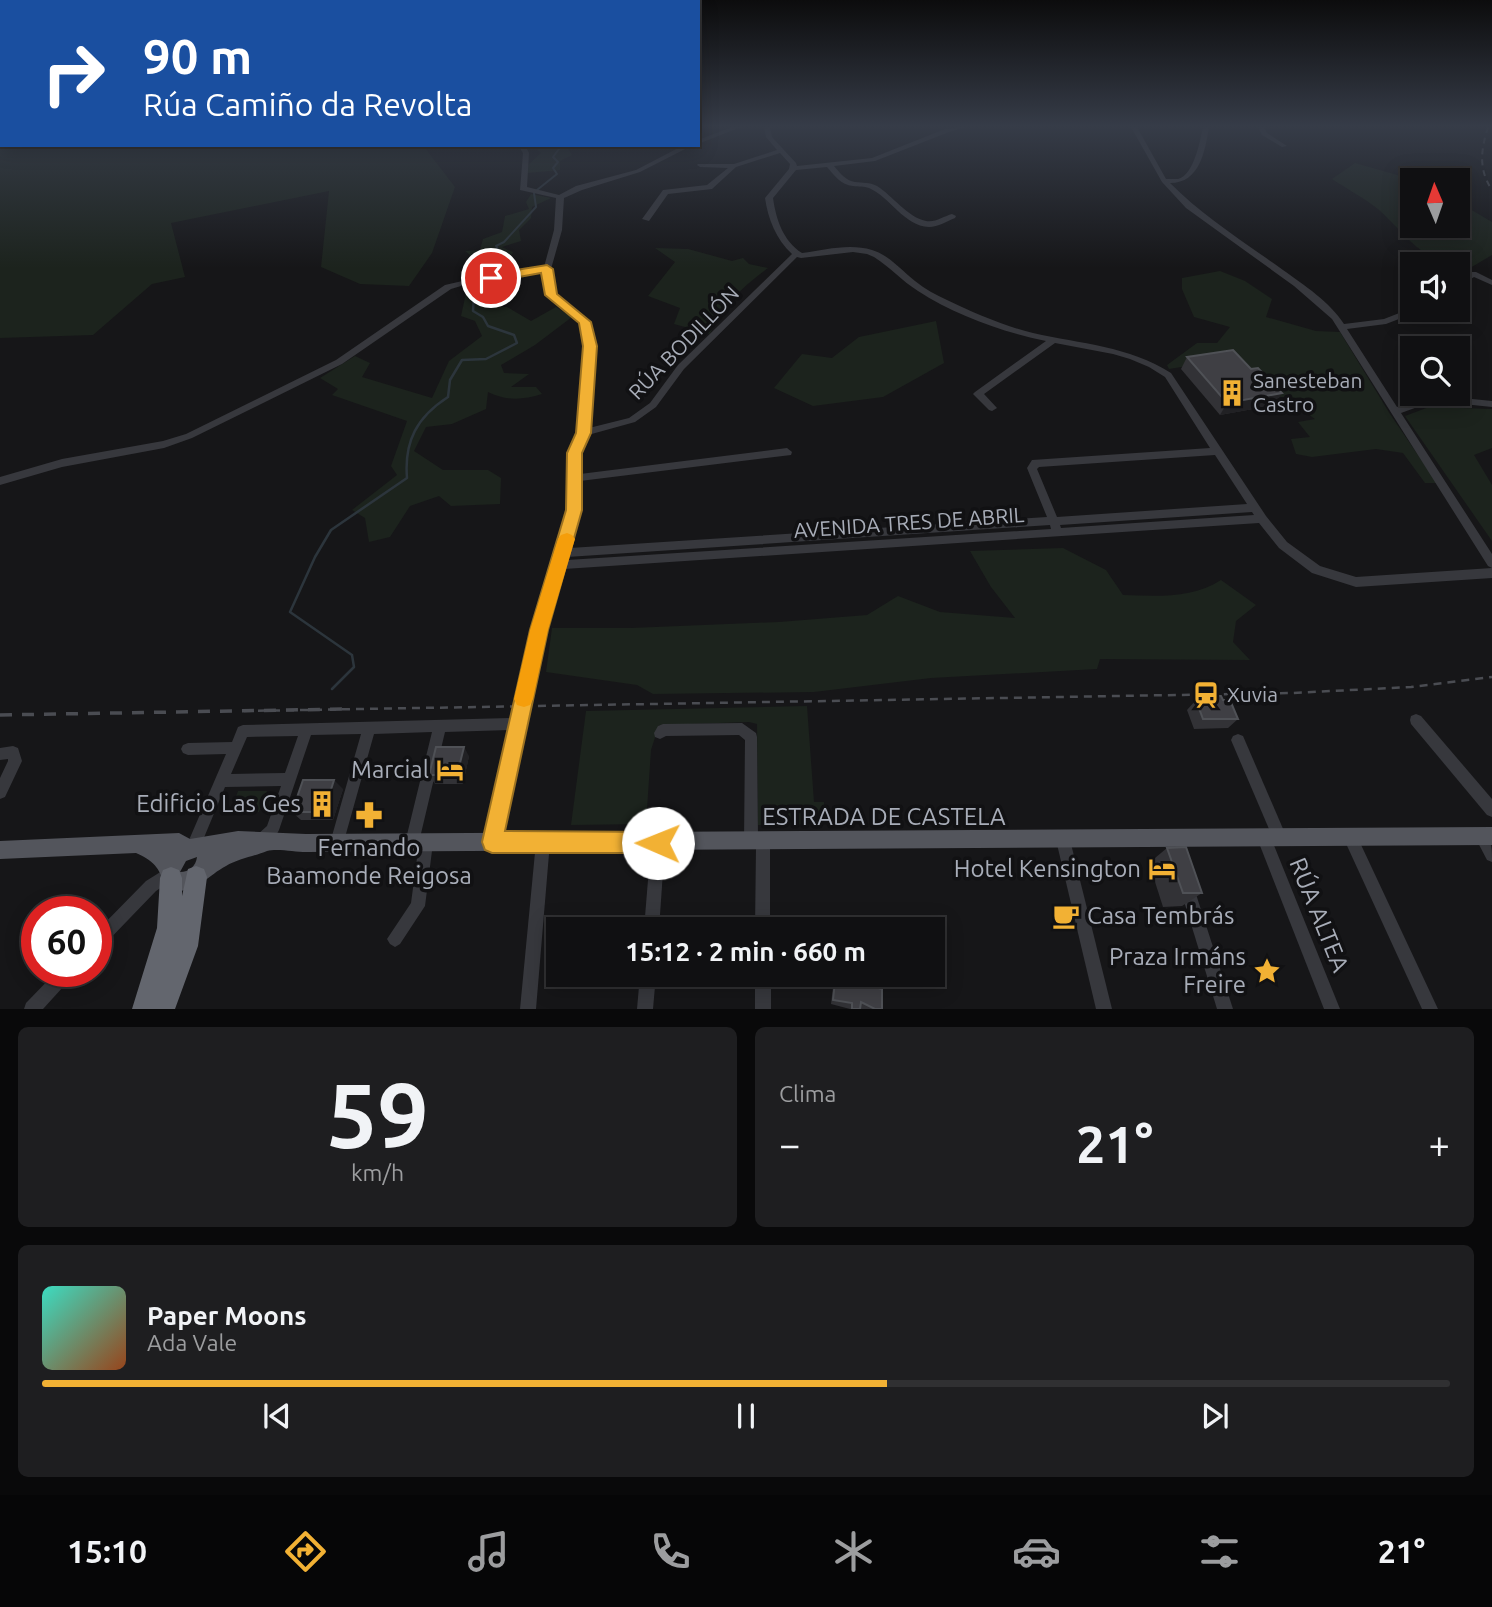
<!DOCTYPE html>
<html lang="es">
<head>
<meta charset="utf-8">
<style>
  :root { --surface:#101012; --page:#1e1e20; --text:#f1f3f6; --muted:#9c9d9f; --line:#303032; --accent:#f2b134 }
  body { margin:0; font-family:Ubuntu,sans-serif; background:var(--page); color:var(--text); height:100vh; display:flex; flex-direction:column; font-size:26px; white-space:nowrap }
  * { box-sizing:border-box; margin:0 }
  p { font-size:23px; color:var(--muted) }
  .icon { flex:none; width:38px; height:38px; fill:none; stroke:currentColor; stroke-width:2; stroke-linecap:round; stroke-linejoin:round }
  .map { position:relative; height:1009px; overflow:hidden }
  .drawer { display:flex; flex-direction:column; gap:18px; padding:18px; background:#09090a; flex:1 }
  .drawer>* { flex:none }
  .top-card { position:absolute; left:0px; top:0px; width:700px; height:147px; box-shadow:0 4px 18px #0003,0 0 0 2px var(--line); background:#1a4fa0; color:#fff; overflow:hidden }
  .needle { width:46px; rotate:358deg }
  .tools { position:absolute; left:1400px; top:168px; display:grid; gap:14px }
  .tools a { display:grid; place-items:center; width:70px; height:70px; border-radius:0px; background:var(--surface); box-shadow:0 4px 18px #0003,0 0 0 2px var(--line); font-size:35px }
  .speed { position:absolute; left:21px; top:896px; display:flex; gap:14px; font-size:35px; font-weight:700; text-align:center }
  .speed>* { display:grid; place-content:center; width:91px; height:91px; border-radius:50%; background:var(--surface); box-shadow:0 4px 18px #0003,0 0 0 2px var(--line); line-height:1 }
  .speed .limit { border:10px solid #d22; background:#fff; color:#111 }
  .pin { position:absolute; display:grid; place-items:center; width:60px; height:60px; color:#fff; margin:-30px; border:4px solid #fff; border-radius:50%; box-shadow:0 2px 7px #0007 }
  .me { position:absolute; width:77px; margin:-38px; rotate:271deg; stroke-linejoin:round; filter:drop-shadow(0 0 5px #0008) }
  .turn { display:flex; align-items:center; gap:24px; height:147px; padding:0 28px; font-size:32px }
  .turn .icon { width:91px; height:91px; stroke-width:2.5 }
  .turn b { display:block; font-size:49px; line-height:60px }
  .big { font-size:52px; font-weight:700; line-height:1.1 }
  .drawer .card { flex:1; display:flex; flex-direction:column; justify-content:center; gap:10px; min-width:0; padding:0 24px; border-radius:10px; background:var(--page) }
  .drawer .dial { align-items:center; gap:0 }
  .dial b { font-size:91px; line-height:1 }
  .song { display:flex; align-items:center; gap:21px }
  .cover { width:84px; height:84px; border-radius:10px; background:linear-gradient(135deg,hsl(170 70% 55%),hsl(20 70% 35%)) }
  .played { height:7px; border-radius:4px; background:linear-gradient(90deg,var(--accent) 60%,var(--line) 60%) }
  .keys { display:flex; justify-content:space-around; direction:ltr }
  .heat { display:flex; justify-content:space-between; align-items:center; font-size:38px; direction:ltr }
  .drawer .tiles { flex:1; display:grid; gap:18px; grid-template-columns:1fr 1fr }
  .card:last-child { grid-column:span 2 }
  .trip { position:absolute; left:546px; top:917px; width:399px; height:70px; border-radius:0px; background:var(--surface); box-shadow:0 4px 18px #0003,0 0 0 2px var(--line); font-weight:700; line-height:70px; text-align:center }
  .dock { display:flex; height:112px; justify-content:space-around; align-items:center; background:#060607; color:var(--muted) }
  .dock .icon { width:49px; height:49px }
  .dock .on { color:var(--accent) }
  .dock b { font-size:32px; color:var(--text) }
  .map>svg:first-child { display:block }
</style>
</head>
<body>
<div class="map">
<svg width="1492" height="1009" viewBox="0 0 1492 1009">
  <rect width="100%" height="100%" fill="#161618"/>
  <g fill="#1c231d">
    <polygon points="0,127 2,145 428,145 425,148 455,187 432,253 409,286 360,284 321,267 329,191 171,223 185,277 152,284 93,335 0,338"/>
    <polygon points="537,145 566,145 572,155 560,161 560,170 527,173 526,167 541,153 533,146"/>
    <path d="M1355 163 1415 180H1412V226H1458V202L1492 222V255L1465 271 1458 268V264C1423 264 1402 230 1378 209 1364 198 1347 189 1332 179Z"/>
    <polygon points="531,194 551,198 532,207 531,218 519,230 521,241 502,247 513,252 508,263 472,268 468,264 475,259 465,251 480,250 483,239 502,232 505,216 529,209 526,202"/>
    <path d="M655 248 688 249 732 261 743 258 749 264 768 268C741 289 724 303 710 334L674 324 680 308 648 296 675 262Z"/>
    <polygon points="1220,271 1245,281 1272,299 1266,317 1316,331 1340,332 1390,414 1437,483 1425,483 1403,453 1376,449 1312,457 1296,454 1291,439 1310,437 1298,422 1315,419 1284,397 1272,397 1231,359 1169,369 1167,365 1197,343 1217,343 1230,327 1194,317 1182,289 1182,278"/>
    <path d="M484 281 479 302 484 307H507L531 321 556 307 572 317 535 345 501 365 504 373 529 374 511 387H536L542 394C523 400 506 401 488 392L486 409 452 424 426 427 414 451 443 470H488L501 478 500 504 451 506 439 496 410 506 390 537 369 542 365 518 352 510 397 475 391 466 407 421 332 395 338 389 320 378 355 356 370 363 362 377 432 398 449 361 482 336 475 321 461 316 468 284Z"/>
    <polygon points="936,321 944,363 883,397 813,406 774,388 802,354 832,358 859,337"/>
    <polygon points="1429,407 1492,409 1492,448 1474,455 1492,485 1492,541 1405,416"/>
    <path d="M1063 548 1106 570 1123 595C1157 596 1192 599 1221 580L1256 605 1236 621 1233 642 1250 660 1100 659 1097 669 931 678 814 692 653 694 637 685 546 672 552 628H631L779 622 867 615 898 596 940 612 1015 618 991 587 970 551Z"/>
    <polygon points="807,706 814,802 824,802 825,824 758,825 757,724 749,722 659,725 651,750 646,824 571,825 586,711"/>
    <polygon points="238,791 267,791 259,812 230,813"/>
  </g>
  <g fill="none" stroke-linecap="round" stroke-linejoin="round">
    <g stroke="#2c353c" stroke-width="2">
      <polyline points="537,190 557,174 553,168 558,162 553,157 562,145"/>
      <polyline points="482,276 506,260 496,246 504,242 536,207 534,193"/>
    </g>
    <path stroke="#2c353c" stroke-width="2.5" d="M332 689 354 667 352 655 290 612 315 557 331 530 407 478C404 441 417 417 448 397L450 380 462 360 486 359 517 343 514 335 488 326 483 317 473 311 474 293 481 282"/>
    <g fill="#37383d" fill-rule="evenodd">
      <polygon points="732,127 741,127 698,144 698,140"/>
      <path d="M764 127H770L772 137 796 163 797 166 872 158 945 129 965 127 949 132 875 161 834 166C840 173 846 181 855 182 863 183 869 182 877 186 893 196 907 217 926 221 935 223 944 216 952 214L956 216 955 218C947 221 938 227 929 227 904 226 890 197 869 188 864 186 859 187 853 186 841 185 834 175 827 167L796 170 773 198C776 219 783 241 802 253 825 250 849 243 872 250 889 255 901 270 915 281 925 289 936 295 947 300 974 313 1004 326 1033 333 1081 344 1129 346 1171 373L1266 516 1287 542 1320 566 1356 577 1492 568V578L1356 587 1312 573 1279 548 1259 523 564 569 545 630 497 847 492 849 487 847 485 842 510 730 445 732 419 842 421 838 426 836 431 838 433 843 425 906 400 944 395 947 390 944 387 939 411 903 419 843 417 848 412 850 407 848 405 843 432 732 374 734 342 848 337 850 332 848 330 843 361 734 311 735 279 830C276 837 269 844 262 847L257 845 255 840 257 835 267 826 281 786 225 787 198 852 193 854 188 852 186 847 226 754 188 755 183 753 181 749 183 745 188 743 232 742 238 727 243 725 513 718 533 630 552 565 566 528 569 510 570 453 579 433 586 346 585 329 582 324 548 297 543 272 471 283 451 289 342 364 192 438 164 448 62 467 0 485V477L62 459 163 441 186 434 336 360 445 285 471 279 544 267 554 230 556 198 520 190 523 153 518 145H525L529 153 527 187 559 195 576 186 636 170 684 145H693L640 172 582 190 564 198 562 230 551 269 555 294C566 303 582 311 590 323 600 337 590 408 589 428L629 418 650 403 678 365 792 254C776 239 768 219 765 198L789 169 790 164 780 153 736 167 712 189 668 194 649 221 642 219 663 190 707 185 728 168 700 167 697 165 698 164H734L777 150 766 137ZM853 252 867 254 874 257C890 267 902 281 918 291 955 315 1002 332 1046 341L975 392 973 394 989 410 992 411 997 408 984 394 1055 343 1113 354 1130 359 1149 367 1165 377 1210 448 1032 460 1027 468 1047 517 570 548C577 525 579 505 580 481L791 455 792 452 787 448 580 474V453L588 435 635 422 656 407 684 369 797 257 801 258ZM1215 455 1247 504 1057 517 1037 469 1039 467ZM1252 512 1254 515 1061 528 1060 525ZM1050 525 1051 529 567 560V557ZM298 736 285 773 231 774 247 737Z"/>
      <path d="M1131 127H1137L1166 179C1169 179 1176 179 1178 179 1194 175 1200 141 1203 127H1209C1205 151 1200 183 1170 183 1204 217 1244 242 1283 270 1304 285 1330 302 1344 324L1384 319 1412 308V310H1418L1417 312 1386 324 1347 329 1397 407 1433 395 1492 401V407L1434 401 1401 413 1492 554V568L1488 566 1332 319 1294 286 1186 208 1162 182Z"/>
      <polygon points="1258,127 1264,127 1267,133 1287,146 1282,147 1262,135"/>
      <polygon points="1470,272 1476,272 1492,280 1492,285 1474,277 1458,287 1458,281"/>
      <polygon points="1416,714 1421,716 1492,799 1492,817 1487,815 1411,724 1410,720 1411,716"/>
      <polygon points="742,723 756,733 757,737 758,837 763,835 768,837 770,842 770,929 755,929 756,847 751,849 746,847 744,842 745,740 739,735 666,736 660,739 655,737 654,733 658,726 663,724"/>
      <polygon points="1238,734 1243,736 1287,838 1285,843 1280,845 1275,843 1231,740 1233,736"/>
      <polygon points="13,746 18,748 22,761 5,797 0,799 0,778 8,761 8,759 0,760 0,748"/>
      <polygon points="1350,830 1355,832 1438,1009 1422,1009 1343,837 1345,832"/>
      <path d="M1482 830C1492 835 1492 850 1492 862L1487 860 1475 837 1477 832Z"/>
      <polygon points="1264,831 1269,833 1340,1009 1324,1009 1257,838 1259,833"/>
      <polygon points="1063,833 1068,835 1070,840 1112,1009 1096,1009 1056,840 1058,835"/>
      <polygon points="543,835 548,837 550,842 536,1009 520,1009 536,842 538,837"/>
      <polygon points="658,836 663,838 665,843 659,929 644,929 651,843 653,838"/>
      <polygon points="170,866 175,868 177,873 175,878 156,891 101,948 96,950 96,932 146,881"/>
      <polygon points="1187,881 1192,883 1194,888 1233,1009 1217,1009 1180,888 1182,883"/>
      <polygon points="57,971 76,971 73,976 43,1009 24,1009 26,1003"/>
      <polygon points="640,975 656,975 653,1009 637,1009"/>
      <rect x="755" y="975" width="16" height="34"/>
    </g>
    <path fill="#53555c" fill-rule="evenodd" d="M1492 827V845L306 852C295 852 277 848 267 851 255 856 238 859 226 866 205 877 193 898 167 888 158 869 158 863 136 853L0 859V841L179 833 190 839 238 831 306 834ZM197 857C196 866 189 872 180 872L186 861Z"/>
    <polygon fill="#63666e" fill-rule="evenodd" points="196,866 204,869 207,877 198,946 175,1009 132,1009 157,928 160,878 163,870 171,867 179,870 182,878 182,896 188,869"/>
    <path stroke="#4a4c52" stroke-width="2" stroke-dasharray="6 5" stroke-linecap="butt" d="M1488 127C1481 150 1478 169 1492 190"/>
    <polyline stroke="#4a4c52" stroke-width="2.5" stroke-dasharray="8 6" stroke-linecap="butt" points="244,711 1292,693 1411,687 1492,677"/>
    <polyline stroke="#4a4c52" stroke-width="3.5" stroke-dasharray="12 10" stroke-linecap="butt" points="0,715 347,709"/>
  </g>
  <g fill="#323236">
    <polygon points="1187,357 1275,405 1220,415 1181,369"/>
    <polygon points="1202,696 1223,700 1238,719 1228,728 1194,729 1187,710 1196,700 1198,700"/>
    <polygon points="469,756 463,784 435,784 429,775"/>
    <polygon points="343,789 333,820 301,820 292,812"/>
    <polygon points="1167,848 1202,893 1182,906 1163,907 1149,863"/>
    <polygon points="822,975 842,975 842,978 882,1009 850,1009 831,1004 833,987 820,985"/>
  </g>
  <g fill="#212124">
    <polygon points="1282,393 1275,405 1220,415 1227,403"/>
    <polygon points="464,747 469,756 463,784 457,775"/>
    <polygon points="334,780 343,789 333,820 324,812"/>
  </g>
  <g fill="#3f3f44" stroke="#4f5156" stroke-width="2">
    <polygon points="1233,350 1251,369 1258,368 1282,393 1227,403 1187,357"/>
    <polygon points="1202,696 1221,696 1223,700 1230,700 1238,719 1203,719 1196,700 1203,700"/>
    <polygon points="436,747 464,747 457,775 429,775"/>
    <polygon points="303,780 334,780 324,812 292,812"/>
    <polygon points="1186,847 1202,893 1183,893 1167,848"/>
    <polygon points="823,975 842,975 842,978 882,989 882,1009 875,1009 861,1002 860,1009 852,1009 852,1003 833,1000 835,982 822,979"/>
  </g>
  <linearGradient id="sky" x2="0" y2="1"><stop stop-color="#0c0c0d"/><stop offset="0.47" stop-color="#363c48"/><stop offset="1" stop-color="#363c48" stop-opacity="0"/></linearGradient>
  <rect width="1492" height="268" fill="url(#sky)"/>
  <polygon fill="#f2b134" stroke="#9d7322" stroke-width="2" points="547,265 553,269 557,294 591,322 597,346 591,433 582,453 582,510 548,630 505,831 658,832 666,835 669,843 666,850 658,853 492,853 485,850 482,842 530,630 566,510 567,453 576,433 583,346 579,323 545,295 541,273 491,282 485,278 491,274"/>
  <polygon fill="#f59e0b" points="567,533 572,535 575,539 548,630 533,699 530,705 524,707 517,705 514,699 530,630 558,539 561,535"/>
  <defs>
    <symbol id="building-bare" viewBox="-9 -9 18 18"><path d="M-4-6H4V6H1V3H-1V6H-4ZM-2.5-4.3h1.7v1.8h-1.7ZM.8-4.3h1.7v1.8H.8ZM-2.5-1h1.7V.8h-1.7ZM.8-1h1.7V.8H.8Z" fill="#f2b134" stroke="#111113" stroke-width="2.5" paint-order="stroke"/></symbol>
    <symbol id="station-bare" viewBox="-9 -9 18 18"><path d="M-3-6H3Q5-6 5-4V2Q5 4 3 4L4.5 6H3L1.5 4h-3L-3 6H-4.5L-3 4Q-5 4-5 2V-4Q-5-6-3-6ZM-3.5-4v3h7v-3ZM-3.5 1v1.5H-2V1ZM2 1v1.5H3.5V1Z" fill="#f2b134" stroke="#111113" stroke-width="2.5" paint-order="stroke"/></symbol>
    <symbol id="hotel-bare" viewBox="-9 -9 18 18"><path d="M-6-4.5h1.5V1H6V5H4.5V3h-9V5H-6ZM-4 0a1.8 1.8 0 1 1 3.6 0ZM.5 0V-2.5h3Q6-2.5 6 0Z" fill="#f2b134" stroke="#111113" stroke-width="2.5" paint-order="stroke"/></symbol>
    <symbol id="pharmacy-bare" viewBox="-9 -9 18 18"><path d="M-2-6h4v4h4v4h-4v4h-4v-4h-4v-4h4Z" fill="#f2b134" stroke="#111113" stroke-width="2.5" paint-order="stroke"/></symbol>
    <symbol id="cafe-bare" viewBox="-9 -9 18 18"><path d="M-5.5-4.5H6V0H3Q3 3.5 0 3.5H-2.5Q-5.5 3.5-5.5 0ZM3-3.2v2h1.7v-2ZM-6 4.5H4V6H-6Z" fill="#f2b134" stroke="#111113" stroke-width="2.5" paint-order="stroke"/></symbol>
    <symbol id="sight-bare" viewBox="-9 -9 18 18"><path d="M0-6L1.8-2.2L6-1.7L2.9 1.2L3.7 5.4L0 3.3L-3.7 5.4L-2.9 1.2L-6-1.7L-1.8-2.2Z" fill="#f2b134" stroke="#111113" stroke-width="2.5" paint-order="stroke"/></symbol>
  </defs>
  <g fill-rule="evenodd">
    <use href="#building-bare" x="1213" y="374" width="38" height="38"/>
    <use href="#station-bare" x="1187" y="676" width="38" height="38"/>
    <use href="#hotel-bare" x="431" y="751" width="38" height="38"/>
    <use href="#building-bare" x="303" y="785" width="38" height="38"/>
    <use href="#pharmacy-bare" x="350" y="796" width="38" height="38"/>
    <use href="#hotel-bare" x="1143" y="850" width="38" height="38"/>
    <use href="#cafe-bare" x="1047" y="897" width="38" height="38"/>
    <use href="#sight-bare" x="1248" y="952" width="38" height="38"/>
  </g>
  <g text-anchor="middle" stroke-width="7" stroke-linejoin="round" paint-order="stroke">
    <g font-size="21" fill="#a8adb8" stroke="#111113">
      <text transform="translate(684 343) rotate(-46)" y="7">RÚA BODILLÓN</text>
      <text transform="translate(909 523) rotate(-4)" y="7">AVENIDA TRES DE ABRIL</text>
    </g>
    <g font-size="21" fill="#a8adb8" stroke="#111113" text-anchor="start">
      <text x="1253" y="388">Sanesteban<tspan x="1253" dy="24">Castro</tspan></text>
      <text x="1227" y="702">Xuvia</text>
    </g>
    <g font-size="24" fill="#a8adb8" stroke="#111113" text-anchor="end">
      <text x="429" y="778">Marcial</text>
      <text x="301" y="812">Edificio Las Ges</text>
      <text x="369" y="856" text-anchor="middle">Fernando<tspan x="369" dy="28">Baamonde Reigosa</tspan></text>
      <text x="1141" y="877">Hotel Kensington</text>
      <text x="1087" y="924" text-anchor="start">Casa Tembrás</text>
      <text x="1246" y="965">Praza Irmáns<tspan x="1246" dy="28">Freire</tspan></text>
    </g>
    <g font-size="24" fill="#a8adb8" stroke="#111113">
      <text x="884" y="825">ESTRADA DE CASTELA</text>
      <text transform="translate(1319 915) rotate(68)" y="8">RÚA ALTEA</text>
    </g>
  </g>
</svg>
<div class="tools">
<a><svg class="needle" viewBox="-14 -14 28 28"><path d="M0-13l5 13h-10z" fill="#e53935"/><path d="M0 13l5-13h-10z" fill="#9c9d9f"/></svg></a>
<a><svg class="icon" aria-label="sound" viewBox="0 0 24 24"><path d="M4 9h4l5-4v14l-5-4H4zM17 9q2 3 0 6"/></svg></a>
<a><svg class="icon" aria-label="search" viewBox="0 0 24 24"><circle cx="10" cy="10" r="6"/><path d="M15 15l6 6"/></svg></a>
</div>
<div class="speed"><div class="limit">60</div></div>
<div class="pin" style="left:491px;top:278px;background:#d93025"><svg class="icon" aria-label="arrive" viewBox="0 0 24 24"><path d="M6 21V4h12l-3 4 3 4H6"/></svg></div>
<svg class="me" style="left:658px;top:843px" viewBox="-20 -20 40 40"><circle r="19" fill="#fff"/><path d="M0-13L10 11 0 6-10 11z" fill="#f2b134"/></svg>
<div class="trip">15:12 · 2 min · 660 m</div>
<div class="top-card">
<div class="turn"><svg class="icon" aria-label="right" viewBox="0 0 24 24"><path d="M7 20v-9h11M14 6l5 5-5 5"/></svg><div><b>90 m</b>Rúa Camiño da Revolta</div></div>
</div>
</div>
<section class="drawer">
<div class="tiles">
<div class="card dial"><b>59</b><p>km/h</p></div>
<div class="card"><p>Clima</p>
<div class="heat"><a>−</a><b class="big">21°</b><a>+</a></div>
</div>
<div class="card">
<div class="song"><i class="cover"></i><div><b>Paper Moons</b><p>Ada Vale</p></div></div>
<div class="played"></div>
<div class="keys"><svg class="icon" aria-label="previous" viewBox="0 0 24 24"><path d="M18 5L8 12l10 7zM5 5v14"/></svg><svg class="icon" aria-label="pause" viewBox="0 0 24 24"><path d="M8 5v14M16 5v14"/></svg><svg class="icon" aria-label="next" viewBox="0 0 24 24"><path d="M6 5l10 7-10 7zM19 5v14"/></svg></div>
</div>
</div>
</section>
<nav class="dock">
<b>15:10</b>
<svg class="icon on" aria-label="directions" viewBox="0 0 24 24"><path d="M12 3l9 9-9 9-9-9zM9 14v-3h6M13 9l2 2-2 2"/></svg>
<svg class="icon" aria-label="music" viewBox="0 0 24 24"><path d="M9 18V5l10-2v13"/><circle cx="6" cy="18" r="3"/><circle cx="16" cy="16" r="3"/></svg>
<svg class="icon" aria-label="phone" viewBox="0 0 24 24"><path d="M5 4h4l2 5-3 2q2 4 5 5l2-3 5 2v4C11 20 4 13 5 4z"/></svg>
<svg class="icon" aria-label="climate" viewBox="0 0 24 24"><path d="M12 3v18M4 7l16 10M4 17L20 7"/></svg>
<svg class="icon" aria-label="car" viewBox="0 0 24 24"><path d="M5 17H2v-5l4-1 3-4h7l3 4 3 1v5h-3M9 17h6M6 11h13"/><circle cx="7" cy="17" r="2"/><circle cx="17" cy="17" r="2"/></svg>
<svg class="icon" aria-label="filters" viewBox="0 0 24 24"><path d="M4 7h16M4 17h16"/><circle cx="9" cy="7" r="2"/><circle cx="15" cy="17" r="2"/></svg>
<b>21°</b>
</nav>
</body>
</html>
